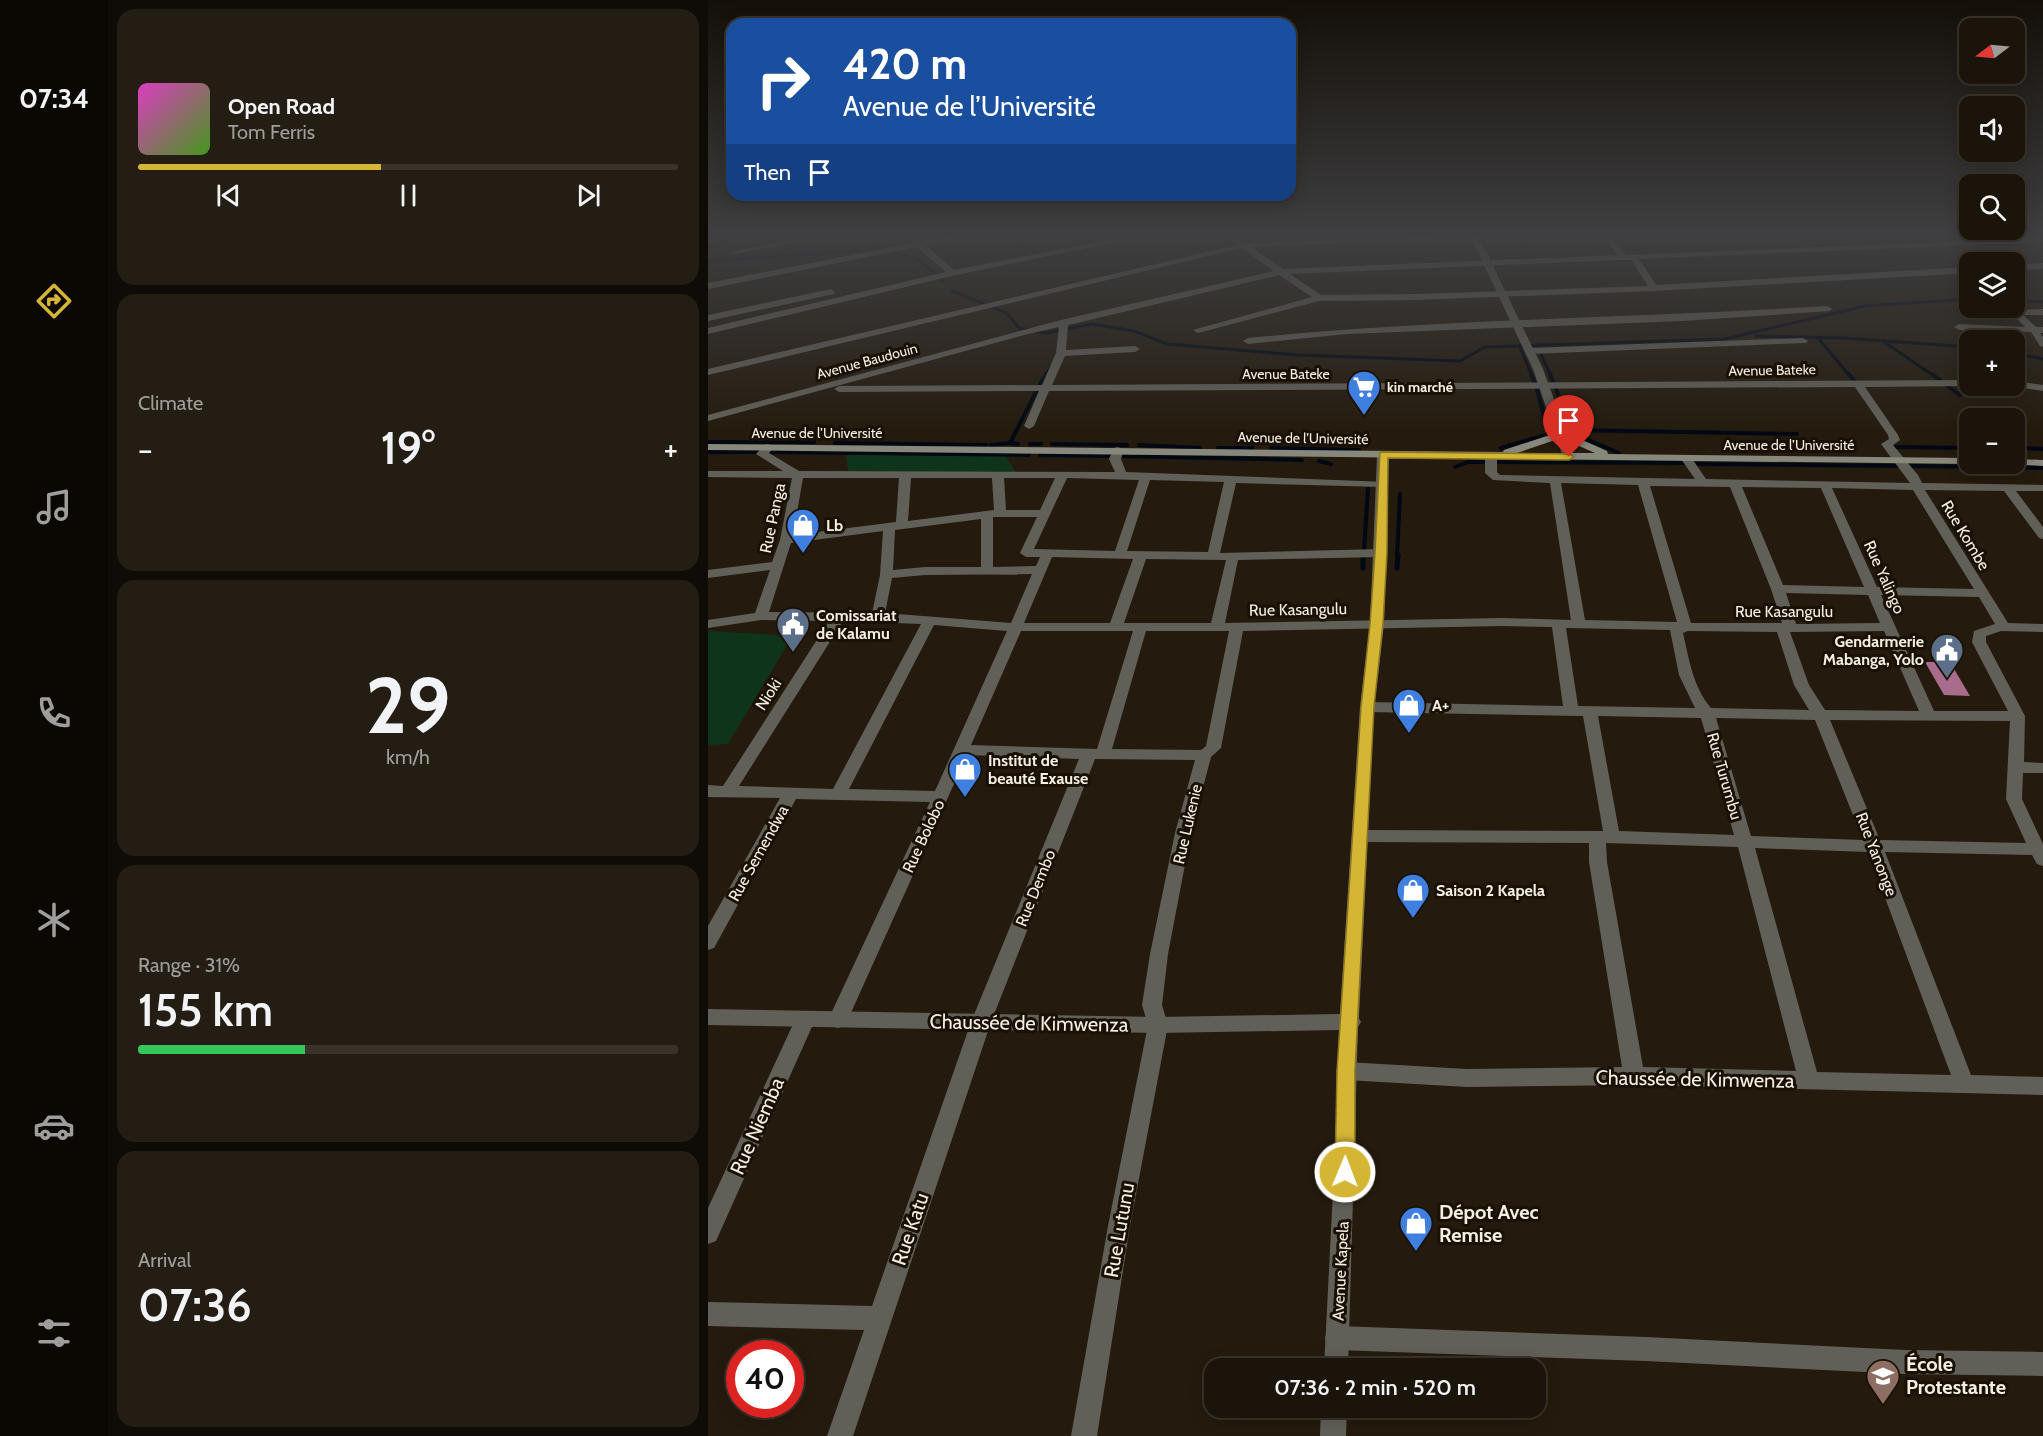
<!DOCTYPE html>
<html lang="en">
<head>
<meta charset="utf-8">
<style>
  :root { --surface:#1b140a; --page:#241d13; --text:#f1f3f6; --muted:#a09e9c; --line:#39332b; --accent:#d5b534 }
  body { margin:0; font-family:Cabin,sans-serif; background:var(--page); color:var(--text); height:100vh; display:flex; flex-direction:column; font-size:22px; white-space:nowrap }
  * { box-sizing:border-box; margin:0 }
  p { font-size:20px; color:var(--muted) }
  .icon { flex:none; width:33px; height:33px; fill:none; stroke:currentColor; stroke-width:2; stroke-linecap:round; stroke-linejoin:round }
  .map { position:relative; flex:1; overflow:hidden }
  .side { display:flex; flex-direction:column; gap:9px; padding:9px; background:#0f0b06; width:600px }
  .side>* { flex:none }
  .hud { position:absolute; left:18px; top:18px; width:570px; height:183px; border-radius:18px; box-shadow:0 3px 15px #0003,0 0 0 2px var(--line); background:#1a4fa0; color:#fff; overflow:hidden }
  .needle { width:39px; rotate:254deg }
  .controls { position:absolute; left:1251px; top:18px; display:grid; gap:12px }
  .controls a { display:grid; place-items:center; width:66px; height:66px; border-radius:12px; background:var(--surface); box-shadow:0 3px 15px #0003,0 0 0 2px var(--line); font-size:30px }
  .speed { position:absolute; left:18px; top:1340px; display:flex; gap:12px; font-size:30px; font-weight:700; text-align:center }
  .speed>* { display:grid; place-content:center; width:78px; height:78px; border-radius:50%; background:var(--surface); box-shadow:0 3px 15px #0003,0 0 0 2px var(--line); line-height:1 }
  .speed .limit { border:9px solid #d22; background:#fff; color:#111 }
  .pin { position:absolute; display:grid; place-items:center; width:51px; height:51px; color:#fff; margin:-62px -26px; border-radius:50% 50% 50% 0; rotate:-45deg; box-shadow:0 0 6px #0007 }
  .pin .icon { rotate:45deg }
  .me { position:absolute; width:66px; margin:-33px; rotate:1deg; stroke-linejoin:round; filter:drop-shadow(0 0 4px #0008) }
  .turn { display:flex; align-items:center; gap:21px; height:126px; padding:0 18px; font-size:27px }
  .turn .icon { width:78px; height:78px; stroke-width:2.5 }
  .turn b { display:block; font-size:42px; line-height:51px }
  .then { display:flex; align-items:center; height:57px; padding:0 18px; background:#0003; gap:12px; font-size:22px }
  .big { font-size:45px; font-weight:600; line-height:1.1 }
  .side .card { flex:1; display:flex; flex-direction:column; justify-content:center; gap:9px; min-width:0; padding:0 21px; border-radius:18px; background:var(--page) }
  .side .dial { align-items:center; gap:0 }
  .dial b { font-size:78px; line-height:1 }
  .song { display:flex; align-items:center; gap:18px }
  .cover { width:72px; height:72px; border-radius:9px; background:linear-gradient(135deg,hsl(310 70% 55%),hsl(100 70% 35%)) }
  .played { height:6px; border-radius:3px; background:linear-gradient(90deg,var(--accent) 45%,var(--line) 45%) }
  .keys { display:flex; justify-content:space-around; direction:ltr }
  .heat { display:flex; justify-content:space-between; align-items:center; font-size:33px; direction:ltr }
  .charge { height:9px; border-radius:4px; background:linear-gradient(90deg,#34c759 31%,var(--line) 0) }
  .trip { position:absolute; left:496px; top:1358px; width:342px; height:60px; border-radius:18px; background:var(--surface); box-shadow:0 3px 15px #0003,0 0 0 2px var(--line); font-weight:600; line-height:60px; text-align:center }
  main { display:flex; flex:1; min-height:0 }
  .tabs { display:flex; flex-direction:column; width:108px; justify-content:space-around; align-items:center; background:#0b0804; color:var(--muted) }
  .tabs .icon { width:42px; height:42px }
  .tabs .current { color:var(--accent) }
  .tabs b { font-size:27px; color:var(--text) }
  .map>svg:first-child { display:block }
</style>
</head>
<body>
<main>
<nav class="tabs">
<b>07:34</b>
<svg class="icon current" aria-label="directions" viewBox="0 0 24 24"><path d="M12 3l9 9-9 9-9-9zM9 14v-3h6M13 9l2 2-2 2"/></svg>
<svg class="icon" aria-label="music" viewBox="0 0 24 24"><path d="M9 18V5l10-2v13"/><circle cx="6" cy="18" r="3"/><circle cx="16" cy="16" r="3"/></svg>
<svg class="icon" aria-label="phone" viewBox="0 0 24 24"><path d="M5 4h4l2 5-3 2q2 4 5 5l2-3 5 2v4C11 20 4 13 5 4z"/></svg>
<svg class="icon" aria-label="climate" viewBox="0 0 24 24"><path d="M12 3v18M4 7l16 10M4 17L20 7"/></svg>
<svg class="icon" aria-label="car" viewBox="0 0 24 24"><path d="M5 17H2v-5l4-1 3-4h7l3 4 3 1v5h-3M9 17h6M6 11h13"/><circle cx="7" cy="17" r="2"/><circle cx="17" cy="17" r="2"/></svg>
<svg class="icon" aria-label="filters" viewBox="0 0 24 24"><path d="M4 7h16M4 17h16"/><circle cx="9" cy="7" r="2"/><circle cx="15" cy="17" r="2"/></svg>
</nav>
<section class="side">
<div class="card">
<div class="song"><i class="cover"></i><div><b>Open Road</b><p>Tom Ferris</p></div></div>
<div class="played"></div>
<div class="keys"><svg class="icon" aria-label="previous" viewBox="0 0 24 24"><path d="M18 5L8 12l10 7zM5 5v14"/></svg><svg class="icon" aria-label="pause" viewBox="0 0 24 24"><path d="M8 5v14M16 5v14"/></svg><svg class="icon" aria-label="next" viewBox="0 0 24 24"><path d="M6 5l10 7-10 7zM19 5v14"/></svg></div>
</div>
<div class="card"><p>Climate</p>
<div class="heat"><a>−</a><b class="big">19°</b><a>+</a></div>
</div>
<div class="card dial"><b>29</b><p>km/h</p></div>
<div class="card"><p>Range · 31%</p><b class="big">155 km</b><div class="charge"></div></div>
<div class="card"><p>Arrival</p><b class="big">07:36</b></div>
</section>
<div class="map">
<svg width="1335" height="1436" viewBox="0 0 1335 1436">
  <rect width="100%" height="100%" fill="#241b0e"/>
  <g fill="#0e351b">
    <polygon points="138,454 297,455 308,473 140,471"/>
    <polygon points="0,631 70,635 79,645 20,744 0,745"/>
  </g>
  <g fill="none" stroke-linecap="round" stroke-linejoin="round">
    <g stroke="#000813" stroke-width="3">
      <polyline points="0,248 33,233"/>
      <polyline points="0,261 171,249 210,259 235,281"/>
      <polyline points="244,291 299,313 311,328 338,333 384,324 426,331 459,344 590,355 752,361 777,347 1017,339 1157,306 1262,299"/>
      <polyline points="1306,300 1335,302"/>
      <polyline points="1048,336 1136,338 1262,347"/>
      <polyline points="1110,338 1142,376"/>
      <polyline points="1176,342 1226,376"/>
      <polyline points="811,345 824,376"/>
      <polyline points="830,348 843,376"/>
      <polyline points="1306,353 1335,359"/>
      <polyline points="337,376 344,365"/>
    </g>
    <g stroke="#000813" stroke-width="4">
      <polyline points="823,374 828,386"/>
      <polyline points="842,374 846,385"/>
      <polyline points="1141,374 1147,382"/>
      <polyline points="1224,374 1233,381"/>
      <polyline points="1237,384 1252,395"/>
      <polyline points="330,387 338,374"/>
      <polyline points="848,389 864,433 911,453"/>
      <polyline points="1266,409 1273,418"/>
      <polyline points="863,430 1089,434"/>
      <polyline points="0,442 106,442"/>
      <polyline points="127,443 278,445"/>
      <polyline points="310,444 302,443 330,388"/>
      <polyline points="322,444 333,444"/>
      <polyline points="344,444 419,445"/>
      <polyline points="283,445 302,443"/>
      <polyline points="431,445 492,448"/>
      <polyline points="1188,447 1262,448"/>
      <polyline points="510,448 544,448"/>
      <polyline points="563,448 651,450"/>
      <polyline points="793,448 841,434 829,389"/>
      <polyline points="1315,448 1335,449"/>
      <polyline points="0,452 50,452"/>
      <polyline points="60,452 321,455"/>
      <polyline points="332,455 404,456"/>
      <polyline points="411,456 594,460"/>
      <polyline points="611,461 623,464"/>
      <polyline points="786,462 979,463"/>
      <polyline points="986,464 1196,466"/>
      <polyline points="1202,466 1335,468"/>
      <polyline points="747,467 760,462 779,462"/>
      <polyline points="656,551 660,489"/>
      <polyline points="689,556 692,494"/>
    </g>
    <g stroke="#000813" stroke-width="5">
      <polyline points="655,555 655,568"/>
      <polyline points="689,568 690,555"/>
    </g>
  </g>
  <polygon fill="#a86c8c" points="1217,662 1242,662 1262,696 1236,695"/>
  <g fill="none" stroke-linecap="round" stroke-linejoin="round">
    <g fill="#616058" fill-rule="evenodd">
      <polygon points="122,233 137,233 26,254 22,252"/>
      <polygon points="194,233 202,233 212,241 257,233 271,233 267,235 217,245 246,270 438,233 452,233 244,276 0,334 0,328 238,272 209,247 0,289 0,283 205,243"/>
      <path d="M513 233H522L537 243 799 233H856L852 235 543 247 575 269 910 255 893 233H901L918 255 1335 238V242L931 259 948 285 1262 267V273L946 291 708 300 611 301 490 333 485 330 604 297 571 275 360 325 358 350 427 346 432 349 427 352 357 356 344 385 1262 380V386H1264L1157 387 1190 435 1192 440 1185 445 1210 475 1214 483 1335 485V491H1308L1335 527V539L1331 538 1296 491 1217 490 1300 623 1335 624V632L1293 631 1278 636V642L1317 716 1316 762 1335 763V773H1315L1314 799 1335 844V866L1329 864 1324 855 1177 852 1263 1075 1335 1077V1095L926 1085 759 1087 638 1080 631 1077 628 1071 631 1065 638 1062 759 1069 914 1067 881 862V843L653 842 647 840 645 836 647 832 653 830 895 831 875 716 659 712 652 707 659 702 855 706 844 627 795 626 535 631 513 748 503 757 483 833 460 954 454 1005 460 1025 422 1226 389 1436H363L400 1226 440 1025 434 1005 442 954 467 833 487 760 387 759 283 1022 145 1436H119L156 1330 0 1326V1302L164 1306 263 1022 371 759 259 755 137 1026 130 1028 123 1026 120 1020 222 802 88 799 6 948 0 950V926L72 798 0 797V785L15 786 121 621 53 620 0 628V620L47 613 62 570 0 578V570L64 562 72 540 84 478 0 477V471H75L48 454 56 445 60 444 66 447 61 453 91 471 407 472 401 459 406 448 410 447 416 450 413 459 418 472 679 482V486L675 487 528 483 512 553 673 549 679 553 673 557 530 560 517 623 795 618 863 620 842 483 785 480 777 473V456L783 453 789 456V472L792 475 987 479 973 459 979 456 983 457 998 479 1202 483 1173 444 1181 439 1180 435 1147 387 341 391 326 426 321 429 316 426 331 391 131 392 126 389 131 386 334 385 348 353 351 327 320 334 0 421V415L353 320 566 271 534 248 0 375V369L529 245ZM914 260H923L940 286 708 294 613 295 582 274ZM95 478H191L188 522 85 535ZM203 478H284L286 510 200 521ZM296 478H347L332 510H298ZM359 478 431 480 407 551 326 549ZM442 480 516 482 500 552 419 551ZM853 483 930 485 969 622 877 620ZM942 486 1022 487 1063 589 1074 623H983ZM1034 487 1113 488 1156 587 1075 585ZM1124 488 1205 490 1266 589 1169 587ZM285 517H329L312 553 318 557H332L328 566 285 567ZM273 519V567H217L185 570 187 530ZM175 531 172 575 164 613 61 612 83 543ZM344 557 425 559 402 623H316ZM438 559 518 560 503 623H416ZM324 574 303 623 177 613 184 578 217 575ZM1078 593 1160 595 1172 623 1088 624ZM1173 595 1271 597 1287 624 1266 631 1264 642 1300 711H1226ZM135 621 213 624 125 789 31 786ZM226 625 299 631 227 791 141 789ZM858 628 962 630 971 675 987 708 870 706ZM313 631H425L389 749 263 745ZM438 631H521L498 746 493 750 404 749ZM980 631 1069 632 1086 685 1101 710 1003 708C985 687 981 659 975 633ZM1176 631 1211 711 1117 710 1101 685 1082 632ZM890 716 993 718 1026 835 911 831ZM1008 718 1107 720 1155 840 1043 836ZM1122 720 1302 721 1298 799 1318 843 1172 840ZM898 843 1030 847 1088 1071 935 1067 899 862ZM1047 848 1160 852 1243 1075 1109 1072Z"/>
      <polygon points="1335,263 1335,269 1306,270 1306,265"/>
      <polygon points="123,289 127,292 126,294 0,321 0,315"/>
      <path d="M1119 306 1124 309 1122 311 974 321 639 334 540 344 535 341 540 338C732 319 926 318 1119 306Z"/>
      <polygon points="1335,309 1335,315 1315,315 1328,327 1335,327 1335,333 1332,333 1335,337 1335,347 1332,346 1323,332 1251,330 1246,327 1251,324 1317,327 1305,315 1308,310"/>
      <polygon points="1095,338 1100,341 1098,343 822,354 817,351 822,348"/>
      <polygon points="1306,381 1335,385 1335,391 1302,386 1306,386"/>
      <polygon points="97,1012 104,1014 107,1020 8,1241 0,1244 0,1208 87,1020 90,1014"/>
      <polygon points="629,1326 938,1337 1197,1350 1335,1352 1335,1376 1197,1374 938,1361 629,1350 620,1347 617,1338 620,1329"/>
    </g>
    <g fill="#616058" fill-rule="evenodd">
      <polygon points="761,233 769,233 835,369 867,457 865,459 861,460 855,457 825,369"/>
      <polygon points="675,452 681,455 676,625 666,707 651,1018 653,1022 650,1027 640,1368 616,1368 626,1172 631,1030 450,1033 0,1025 0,1009 450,1017 632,1014 652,707 662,625 669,455"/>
      <polygon points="613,1407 639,1407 638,1436 612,1436"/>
    </g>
    <g fill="#88877b" fill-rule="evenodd">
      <path d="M854 431 899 451 900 454 1262 458V464H1266H1262L0 450V444L795 452 796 450ZM853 438 887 453H809Z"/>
      <polygon points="1306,459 1335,460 1335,466 1302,464 1306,464"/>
    </g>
  </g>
  <linearGradient id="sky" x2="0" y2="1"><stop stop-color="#140f08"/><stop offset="0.54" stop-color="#3f3f41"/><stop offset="1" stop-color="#3f3f41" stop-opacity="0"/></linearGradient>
  <rect width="1335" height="434" fill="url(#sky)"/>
  <polygon fill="#d5b534" stroke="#8a7622" stroke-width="1.5" points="672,452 861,454 866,457 861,460 680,458 679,553 675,624 666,707 647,1071 647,1172 644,1178 637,1181 630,1178 627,1172 629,1071 653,707 662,624 667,553"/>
  <defs>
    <symbol id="supermarket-pin" viewBox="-11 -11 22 30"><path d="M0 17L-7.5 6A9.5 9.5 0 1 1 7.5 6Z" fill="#3f7fe0" stroke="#1a1105"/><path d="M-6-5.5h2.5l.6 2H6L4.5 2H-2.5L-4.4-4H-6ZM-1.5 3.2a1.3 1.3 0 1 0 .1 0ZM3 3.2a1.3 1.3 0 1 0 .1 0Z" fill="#fff"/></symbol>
    <symbol id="shop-pin" viewBox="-11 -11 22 30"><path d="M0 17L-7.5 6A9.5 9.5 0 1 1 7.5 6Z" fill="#3f7fe0" stroke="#1a1105"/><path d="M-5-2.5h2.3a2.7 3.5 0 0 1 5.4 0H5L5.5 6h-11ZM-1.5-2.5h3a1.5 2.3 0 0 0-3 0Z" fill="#fff"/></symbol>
    <symbol id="civic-pin" viewBox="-11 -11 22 30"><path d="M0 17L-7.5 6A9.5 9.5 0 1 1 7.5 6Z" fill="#5c6f8a" stroke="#1a1105"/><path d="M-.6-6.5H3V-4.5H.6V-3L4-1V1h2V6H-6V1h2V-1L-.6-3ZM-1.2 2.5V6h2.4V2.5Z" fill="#fff"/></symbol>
    <symbol id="school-pin" viewBox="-11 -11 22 30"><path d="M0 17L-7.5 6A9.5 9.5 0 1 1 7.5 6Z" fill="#8d6e63" stroke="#1a1105"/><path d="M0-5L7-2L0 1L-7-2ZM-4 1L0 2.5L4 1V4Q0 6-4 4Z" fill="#fff"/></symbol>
  </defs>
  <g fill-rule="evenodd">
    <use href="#supermarket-pin" x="637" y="368" width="38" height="52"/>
    <use href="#shop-pin" x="76" y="506" width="38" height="52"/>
    <use href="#civic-pin" x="66" y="605" width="38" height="52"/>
    <use href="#civic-pin" x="1220" y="631" width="38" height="52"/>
    <use href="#shop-pin" x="682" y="686" width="38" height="52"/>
    <use href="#shop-pin" x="238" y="750" width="38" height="52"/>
    <use href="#shop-pin" x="686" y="871" width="38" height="52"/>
    <use href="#shop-pin" x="689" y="1204" width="38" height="52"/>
    <use href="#school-pin" x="1156" y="1357" width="38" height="52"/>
  </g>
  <g text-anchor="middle" stroke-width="6" stroke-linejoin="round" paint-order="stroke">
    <g font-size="14" fill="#f4eee5" stroke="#1a1105">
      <text transform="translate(159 361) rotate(-15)" y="5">Avenue Baudouin</text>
      <text transform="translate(1064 370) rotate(-1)" y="5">Avenue Bateke</text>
      <text x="578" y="379">Avenue Bateke</text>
      <text x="109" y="438">Avenue de l’Université</text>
      <text transform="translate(595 438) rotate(1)" y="5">Avenue de l’Université</text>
      <text x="1081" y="450">Avenue de l’Université</text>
    </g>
    <g font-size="14" font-weight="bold" fill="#f4eee5" stroke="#1a1105" text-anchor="start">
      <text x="679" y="392">kin marché</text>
    </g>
    <g font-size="16" fill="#f4eee5" stroke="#1a1105">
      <text transform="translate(64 518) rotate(-78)" y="6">Rue Panga</text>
      <text transform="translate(1258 535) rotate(59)" y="6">Rue Kombe</text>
      <text transform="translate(1177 577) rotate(66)" y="6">Rue Yalingo</text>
      <text transform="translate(590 609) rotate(-1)" y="6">Rue Kasangulu</text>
      <text x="1076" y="617">Rue Kasangulu</text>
      <text transform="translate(60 694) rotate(-58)" y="6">Nioki</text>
      <text transform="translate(1017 776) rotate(74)" y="6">Rue Turumbu</text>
      <text transform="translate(479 824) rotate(-77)" y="6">Rue Lukenie</text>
      <text transform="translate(215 836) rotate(-65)" y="6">Rue Bolobo</text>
      <text transform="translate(50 853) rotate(-61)" y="6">Rue Semendwa</text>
      <text transform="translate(1169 854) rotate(69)" y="6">Rue Yanonge</text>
      <text transform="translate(327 888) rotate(-68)" y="6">Rue Dembo</text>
      <text transform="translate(632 1271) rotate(-87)" y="6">Avenue Kapela</text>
    </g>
    <g font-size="16" font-weight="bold" fill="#f4eee5" stroke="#1a1105" text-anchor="start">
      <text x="118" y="531">Lb</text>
      <text x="108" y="621">Comissariat<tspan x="108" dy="18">de Kalamu</tspan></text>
      <text x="1216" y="647" text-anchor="end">Gendarmerie<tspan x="1216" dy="18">Mabanga, Yolo</tspan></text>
      <text x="724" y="711">A+</text>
      <text x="280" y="766">Institut de<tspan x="280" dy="18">beauté Exause</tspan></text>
      <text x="728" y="896">Saison 2 Kapela</text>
    </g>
    <g font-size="20" fill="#f4eee5" stroke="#1a1105">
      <text transform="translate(321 1023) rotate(1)" y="7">Chaussée de Kimwenza</text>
      <text transform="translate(987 1079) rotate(1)" y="7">Chaussée de Kimwenza</text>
      <text transform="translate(49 1126) rotate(-66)" y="7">Rue Niemba</text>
      <text transform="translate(202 1229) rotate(-71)" y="7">Rue Katu</text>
      <text transform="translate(411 1230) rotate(-80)" y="7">Rue Lutunu</text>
    </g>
    <g font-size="20" font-weight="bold" fill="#f4eee5" stroke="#1a1105" text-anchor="start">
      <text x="731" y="1219">Dépot Avec<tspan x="731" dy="23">Remise</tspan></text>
      <text x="1198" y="1371">École<tspan x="1198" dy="23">Protestante</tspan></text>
    </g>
  </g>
</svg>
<div class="controls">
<a><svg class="needle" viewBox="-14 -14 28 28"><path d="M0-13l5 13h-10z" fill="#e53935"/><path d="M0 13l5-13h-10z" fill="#a09e9c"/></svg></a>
<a><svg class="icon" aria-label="sound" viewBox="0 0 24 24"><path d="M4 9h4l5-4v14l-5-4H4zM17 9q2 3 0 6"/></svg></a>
<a><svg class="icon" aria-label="search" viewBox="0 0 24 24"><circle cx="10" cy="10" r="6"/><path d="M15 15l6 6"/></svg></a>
<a><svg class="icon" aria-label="layers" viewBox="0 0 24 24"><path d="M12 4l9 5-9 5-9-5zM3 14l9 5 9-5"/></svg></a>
<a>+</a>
<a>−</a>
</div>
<div class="speed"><div class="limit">40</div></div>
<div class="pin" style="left:861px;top:457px;background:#d93025"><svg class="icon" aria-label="arrive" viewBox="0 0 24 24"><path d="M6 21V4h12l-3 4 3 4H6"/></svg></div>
<svg class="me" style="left:637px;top:1172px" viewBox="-20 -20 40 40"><circle r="17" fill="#d5b534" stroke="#fff" stroke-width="3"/><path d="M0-11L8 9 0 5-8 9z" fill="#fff"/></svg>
<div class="trip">07:36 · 2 min · 520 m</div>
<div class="hud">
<div class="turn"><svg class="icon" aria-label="right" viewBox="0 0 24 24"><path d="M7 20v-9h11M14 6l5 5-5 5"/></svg><div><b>420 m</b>Avenue de l’Université</div></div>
<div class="then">Then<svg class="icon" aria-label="arrive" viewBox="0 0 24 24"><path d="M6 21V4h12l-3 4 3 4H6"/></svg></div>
</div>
</div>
</main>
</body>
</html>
